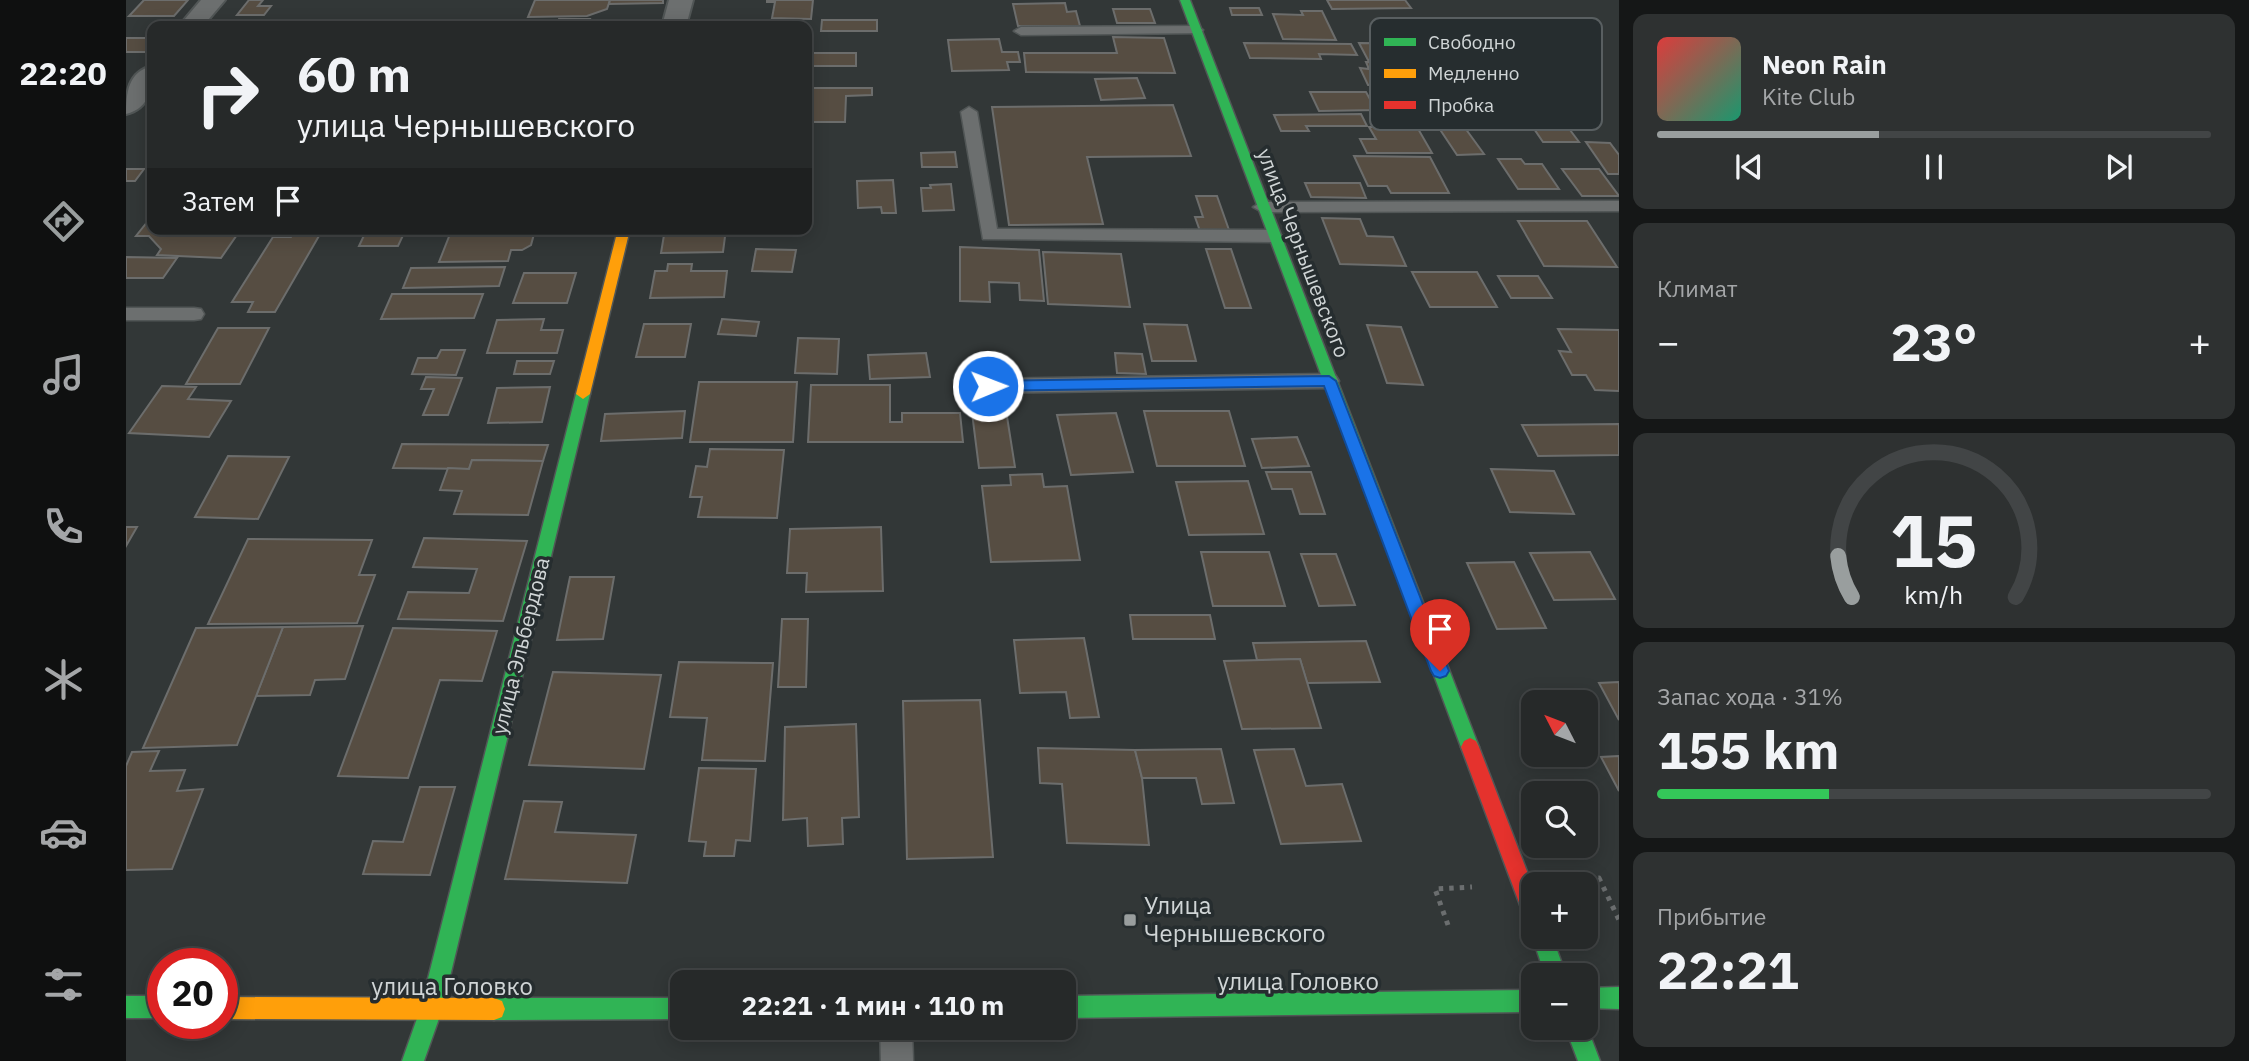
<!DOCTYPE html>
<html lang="ru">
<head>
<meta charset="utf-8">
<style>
  :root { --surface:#262929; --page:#2e3131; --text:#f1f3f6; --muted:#a4a6a8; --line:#424546; --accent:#999e9e }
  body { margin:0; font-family:"IBM Plex Sans",sans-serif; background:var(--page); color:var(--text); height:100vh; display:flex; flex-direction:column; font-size:26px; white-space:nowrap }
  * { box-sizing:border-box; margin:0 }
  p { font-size:23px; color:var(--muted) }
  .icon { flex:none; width:38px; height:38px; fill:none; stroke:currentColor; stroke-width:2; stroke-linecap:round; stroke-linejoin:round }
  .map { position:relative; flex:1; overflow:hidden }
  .side { display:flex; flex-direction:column; gap:14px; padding:14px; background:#151717; width:630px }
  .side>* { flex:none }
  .banner { position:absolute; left:21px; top:21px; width:665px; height:214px; border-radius:14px; box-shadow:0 4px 18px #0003,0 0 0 2px var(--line); background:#262929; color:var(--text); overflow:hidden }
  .needle { width:46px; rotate:312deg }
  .tools { position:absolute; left:1395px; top:690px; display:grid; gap:14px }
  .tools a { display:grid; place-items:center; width:77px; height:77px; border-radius:14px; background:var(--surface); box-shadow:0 4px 18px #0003,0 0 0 2px var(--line); font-size:35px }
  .speed { position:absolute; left:21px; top:948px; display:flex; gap:14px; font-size:35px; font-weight:700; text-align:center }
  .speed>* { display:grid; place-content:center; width:91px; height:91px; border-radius:50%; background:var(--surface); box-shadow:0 4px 18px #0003,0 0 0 2px var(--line); line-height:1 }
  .speed .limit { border:10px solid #d22; background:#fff; color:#111 }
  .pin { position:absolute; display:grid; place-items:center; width:60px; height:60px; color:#fff; margin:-72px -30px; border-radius:50% 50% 50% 0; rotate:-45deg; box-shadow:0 0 7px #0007 }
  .pin .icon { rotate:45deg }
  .me { position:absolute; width:77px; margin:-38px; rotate:89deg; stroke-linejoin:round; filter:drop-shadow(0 0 5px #0008) }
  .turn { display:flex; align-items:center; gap:24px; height:147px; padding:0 35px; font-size:32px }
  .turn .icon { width:91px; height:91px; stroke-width:2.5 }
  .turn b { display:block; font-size:49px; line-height:60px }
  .then { display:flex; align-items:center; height:66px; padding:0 35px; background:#0003; gap:14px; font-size:26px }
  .big { font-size:52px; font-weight:700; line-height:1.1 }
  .side .card { flex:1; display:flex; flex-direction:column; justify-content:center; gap:10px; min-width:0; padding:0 24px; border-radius:14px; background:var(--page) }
  .side .dial { align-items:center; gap:0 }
  .dial svg { height:182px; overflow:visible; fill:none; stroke:var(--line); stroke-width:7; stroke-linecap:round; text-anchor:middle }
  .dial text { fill:var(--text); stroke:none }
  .song { display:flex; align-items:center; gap:21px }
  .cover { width:84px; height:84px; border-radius:10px; background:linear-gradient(135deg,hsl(0 70% 55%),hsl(160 70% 35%)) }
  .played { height:7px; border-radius:4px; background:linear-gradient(90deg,var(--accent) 40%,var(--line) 40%) }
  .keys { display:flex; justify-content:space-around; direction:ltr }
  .heat { display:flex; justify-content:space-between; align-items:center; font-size:38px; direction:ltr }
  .charge { height:10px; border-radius:5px; background:linear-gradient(90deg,#34c759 31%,var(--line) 0) }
  .trip { position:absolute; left:544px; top:970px; width:406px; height:70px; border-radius:14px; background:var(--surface); box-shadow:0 4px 18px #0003,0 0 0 2px var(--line); font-weight:700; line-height:70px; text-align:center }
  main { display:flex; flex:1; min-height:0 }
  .tab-bar { display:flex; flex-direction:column; width:126px; justify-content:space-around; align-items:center; background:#0f1010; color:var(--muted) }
  .tab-bar .icon { width:49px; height:49px }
  .tab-bar .current { color:var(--accent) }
  .tab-bar b { font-size:32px; color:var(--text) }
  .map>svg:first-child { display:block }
</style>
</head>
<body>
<main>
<nav class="tab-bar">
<b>22:20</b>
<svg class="icon current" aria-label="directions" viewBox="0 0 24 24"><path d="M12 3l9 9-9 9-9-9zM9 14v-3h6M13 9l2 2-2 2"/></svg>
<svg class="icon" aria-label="music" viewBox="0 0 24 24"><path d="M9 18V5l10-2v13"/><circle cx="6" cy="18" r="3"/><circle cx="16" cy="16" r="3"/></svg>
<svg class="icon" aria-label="phone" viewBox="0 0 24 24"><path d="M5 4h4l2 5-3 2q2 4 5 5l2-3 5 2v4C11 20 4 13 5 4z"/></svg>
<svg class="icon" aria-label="climate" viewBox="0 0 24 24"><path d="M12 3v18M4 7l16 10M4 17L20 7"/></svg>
<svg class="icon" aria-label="car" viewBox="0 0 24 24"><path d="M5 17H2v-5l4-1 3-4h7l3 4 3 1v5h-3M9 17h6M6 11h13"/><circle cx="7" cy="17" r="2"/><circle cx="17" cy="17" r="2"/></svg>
<svg class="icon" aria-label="filters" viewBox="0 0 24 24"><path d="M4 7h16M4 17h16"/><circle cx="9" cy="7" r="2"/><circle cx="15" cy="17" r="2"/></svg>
</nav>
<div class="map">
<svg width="1493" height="1061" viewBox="0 0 1493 1061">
  <rect width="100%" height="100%" fill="#323737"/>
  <g fill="#564d42" stroke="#6c6d6c" stroke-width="2">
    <polygon points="18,0 62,0 48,16 3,16"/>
    <polygon points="123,0 137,0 132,6 145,6 138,15 111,15"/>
    <polygon points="409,0 484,0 481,9 461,16 402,17"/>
    <polygon points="484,0 537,0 537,3 483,4"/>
    <polygon points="641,0 687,0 685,19 646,18 649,2 641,2"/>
    <polygon points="1201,0 1279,0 1285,8 1206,9"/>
    <polygon points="939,3 941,12 950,11 954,26 892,26 887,4"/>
    <polygon points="1104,8 1133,8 1136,15 1106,15"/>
    <polygon points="987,9 1024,9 1029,23 991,23"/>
    <polygon points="1175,11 1196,11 1210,40 1157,39 1147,14 1177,15"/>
    <polygon points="433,19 464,19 462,26 431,26"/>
    <polygon points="192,20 278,20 275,26 188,26"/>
    <polygon points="278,20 303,20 299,26 275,26"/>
    <polygon points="696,20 751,20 751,31 695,31"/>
    <polygon points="987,37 1038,38 1049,73 900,72 898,53 991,53"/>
    <rect x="0" y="38" width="26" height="14"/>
    <polygon points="873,39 876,52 892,52 894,62 881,62 883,70 826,71 822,40"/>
    <polygon points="1118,43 1225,44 1231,55 1193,54 1195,59 1124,58"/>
    <polygon points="1233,43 1347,44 1358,59 1334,59 1332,55 1297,55 1300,60 1242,60"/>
    <rect x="681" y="53" width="49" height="13"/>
    <polygon points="1240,62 1313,63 1330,94 1257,93 1253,85 1242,85 1234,68 1243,69"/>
    <polygon points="1011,78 1019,98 975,100 969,79"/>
    <polygon points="681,88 746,88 746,95 720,96 719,122 681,122"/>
    <polygon points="1184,92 1240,92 1250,110 1193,111"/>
    <polygon points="1387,98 1420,98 1453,142 1417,142"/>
    <polygon points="1047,105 1065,156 961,157 977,224 883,225 866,107"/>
    <polygon points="1235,114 1241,126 1180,126 1183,131 1155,131 1148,115"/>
    <polygon points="1243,127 1291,127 1306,153 1241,153 1234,139 1250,139"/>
    <polygon points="1313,128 1339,128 1358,154 1331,155"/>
    <polygon points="1460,142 1484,143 1493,155 1493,174 1482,174"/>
    <polygon points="829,152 831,167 796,167 795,153"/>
    <polygon points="1228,156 1304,157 1323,193 1265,193 1261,186 1242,186"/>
    <polygon points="1372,159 1395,159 1399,164 1416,164 1433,189 1392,189"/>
    <polygon points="0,169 18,169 9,181 0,181"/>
    <polygon points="1436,169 1473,169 1493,196 1456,196"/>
    <polygon points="767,180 770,213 756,213 755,207 732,208 731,181"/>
    <polygon points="1179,183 1234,183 1240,198 1185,197"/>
    <polygon points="825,184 828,210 797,211 795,188 805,188 804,185"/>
    <polygon points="1070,196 1091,196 1103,230 1074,231 1069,217 1077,217"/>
    <polygon points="26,216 26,229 115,229 95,258 31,255 35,249 23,236 10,236"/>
    <polygon points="1196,218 1234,219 1241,236 1267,237 1280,266 1214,264"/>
    <polygon points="1392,221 1461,221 1491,267 1418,266"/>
    <polygon points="170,229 197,229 149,312 122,312 127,302 106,302 147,237 165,237"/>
    <polygon points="241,229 280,229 272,246 233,246"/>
    <polygon points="326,229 412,229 402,229 408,234 405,245 396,250 385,250 382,261 313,262"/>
    <polygon points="539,229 600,229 597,252 535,253"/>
    <polygon points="627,229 675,229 675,233 626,234"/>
    <polygon points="834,247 913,250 918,301 894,300 893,283 863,282 864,302 834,301"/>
    <polygon points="630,249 670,250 666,272 626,271"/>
    <polygon points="1080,249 1105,249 1125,308 1099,308"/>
    <polygon points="917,252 995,254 1004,307 922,304"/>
    <polygon points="0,257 51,258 37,278 0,278"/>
    <polygon points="542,264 566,264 565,271 601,271 598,297 524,298 529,271 541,271"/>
    <polygon points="379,267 373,286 277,288 285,268"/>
    <polygon points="1286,272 1351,272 1371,307 1304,307"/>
    <polygon points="398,273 450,273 441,303 387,303"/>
    <polygon points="1372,276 1412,276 1426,298 1385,298"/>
    <polygon points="266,294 357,294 348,318 255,319"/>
    <polygon points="418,319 415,330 437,330 431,353 361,353 371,320"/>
    <polygon points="596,319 633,322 630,336 592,334"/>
    <polygon points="518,324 565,324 559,357 510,357"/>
    <polygon points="1018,324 1061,325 1070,361 1026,361"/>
    <polygon points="1241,325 1275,327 1297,385 1261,383"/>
    <polygon points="92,328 143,328 114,384 60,384"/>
    <polygon points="1432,329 1493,330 1493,391 1469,390 1460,375 1446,375 1433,351 1445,352"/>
    <polygon points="672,338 713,339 711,374 669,373"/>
    <polygon points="315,350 339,350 330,375 286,374 292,358 311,358"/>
    <polygon points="800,353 804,377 744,379 742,355"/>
    <polygon points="989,353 1016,354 1020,374 991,373"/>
    <polygon points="391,361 428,361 424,374 388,374"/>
    <polygon points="300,377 336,378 322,415 297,415 308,389 295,389"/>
    <polygon points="573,382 671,382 667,442 564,442"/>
    <polygon points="685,385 764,385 764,422 776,422 776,413 834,413 837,442 682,442"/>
    <polygon points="36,386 70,387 62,399 105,401 83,437 3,433"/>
    <polygon points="424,387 416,422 362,423 371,388"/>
    <polygon points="879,404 889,467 853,468 845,405"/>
    <polygon points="559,411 556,438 475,441 479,414"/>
    <polygon points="1018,411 1103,411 1119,466 1031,466"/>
    <polygon points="990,413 1007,472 945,475 931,415"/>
    <polygon points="1493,424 1493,455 1412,456 1396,425"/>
    <polygon points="1171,437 1183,466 1136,468 1126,439"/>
    <polygon points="276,444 422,445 417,461 346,460 343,469 267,468"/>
    <polygon points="584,449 658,450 651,518 572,517 576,497 564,497 570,466 581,467"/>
    <polygon points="102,456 163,457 132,519 69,517"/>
    <polygon points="346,460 417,461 402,515 328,514 336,491 314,490 322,468 343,469"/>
    <polygon points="1365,469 1428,471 1448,514 1384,512"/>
    <polygon points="1140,472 1185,472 1199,514 1174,514 1166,489 1146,489"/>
    <polygon points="916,474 918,487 941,486 954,560 865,562 856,486 885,485 884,475"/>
    <polygon points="1122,481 1138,534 1063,535 1050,482"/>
    <polygon points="0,527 11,527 0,546"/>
    <polygon points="755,527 757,591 680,592 681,573 661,573 664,529"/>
    <polygon points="298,538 401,541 377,621 272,619 282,592 343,593 351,569 287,567"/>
    <polygon points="122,539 246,540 233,575 249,575 231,623 82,624"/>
    <polygon points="1075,552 1143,552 1159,606 1087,606"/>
    <polygon points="1464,552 1489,599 1428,600 1404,553"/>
    <polygon points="1175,554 1210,554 1229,605 1193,606"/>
    <polygon points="1388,562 1420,628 1371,629 1341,563"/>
    <polygon points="444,577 488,577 477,639 431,640"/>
    <polygon points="1004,615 1084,615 1089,639 1007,639"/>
    <polygon points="656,619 682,619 680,687 652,687"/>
    <polygon points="237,626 219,679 189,680 184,695 130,696 157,627"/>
    <polygon points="157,627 111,745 17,748 70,628"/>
    <polygon points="267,628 371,631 356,681 314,680 282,778 212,776"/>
    <polygon points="958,638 973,717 944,718 940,692 894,693 888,640"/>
    <polygon points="1240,641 1254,682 1181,683 1174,659 1131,660 1127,643"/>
    <polygon points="1174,659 1195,728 1116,729 1098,661"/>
    <polygon points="553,662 647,663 639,761 576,760 581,718 544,717"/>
    <polygon points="427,672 535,675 518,769 403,765"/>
    <polygon points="1493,682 1493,720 1473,683"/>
    <polygon points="854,700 867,857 781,859 777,701"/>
    <polygon points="730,724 733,817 716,818 717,844 682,846 681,818 657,820 659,727"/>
    <polygon points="912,748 1009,750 1016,778 1023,845 941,843 936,784 914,783"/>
    <polygon points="1095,749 1108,803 1076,804 1070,778 1016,778 1009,750"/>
    <polygon points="1168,749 1180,786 1216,784 1235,841 1155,844 1128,750"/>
    <polygon points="33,751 24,771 59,770 51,791 77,789 46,869 0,870 0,766 6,752"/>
    <polygon points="1493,756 1493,791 1475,757"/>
    <polygon points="573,768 630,769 624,841 610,840 608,856 578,856 580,842 563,841"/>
    <polygon points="294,787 329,787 304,875 237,874 247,841 277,842"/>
    <polygon points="398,801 436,802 429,832 510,835 501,883 379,879"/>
  </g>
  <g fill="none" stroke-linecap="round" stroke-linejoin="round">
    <defs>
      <g id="lane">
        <polygon points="1070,26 1077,30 1075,33 895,35 888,31 895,27"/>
        <polygon points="843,107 851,112 871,229 1147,230 1156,236 1147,242 857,239 835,112"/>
        <polygon points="1493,201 1493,211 1136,212 1127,207 1136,202"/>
        <polygon points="0,308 68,308 75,309 78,314 75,319 68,320 0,320"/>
        <polygon points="1203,374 1210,376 1213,381 1210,386 1203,388 862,393 855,391 852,386 855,381 862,379"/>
        <polygon points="754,1027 786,1027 787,1061 755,1061"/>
      </g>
      <g id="street">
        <polygon points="75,0 99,0 77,26 53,26"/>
        <polygon points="543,0 567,0 560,26 536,26"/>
        <path d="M26 66C27 87 24 108 0 114 0 93 2 72 26 66Z"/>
      </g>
      <g id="fast">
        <polygon points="1054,0 1064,0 1353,747 1350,753 1344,756 1338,753 1335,747"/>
        <polygon points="457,389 464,394 316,1010 298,1061 276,1061 294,1010 450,394"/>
        <polygon points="1407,933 1407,936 1426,936 1440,975 1419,975 1406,936"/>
        <polygon points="1493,987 1493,1009 1460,1008 1460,988"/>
        <polygon points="1407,990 1407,1012 938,1018 938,996"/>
        <rect x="0" y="996" width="37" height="22"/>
        <polygon points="368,998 556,998 556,1019 368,1020 360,1017 357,1009 360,1001"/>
        <polygon points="1460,1024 1461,1027 1474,1061 1452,1061 1439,1027 1460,1027"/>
      </g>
      <g id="slow">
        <polygon points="492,229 504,229 464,394 457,399 450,394"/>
        <polygon points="96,997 368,998 376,1001 379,1009 376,1017 368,1020 96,1019"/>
      </g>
      <polygon id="jam" points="1344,738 1350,741 1353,747 1407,887 1407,923 1400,920 1397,913 1335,747 1338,741"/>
    </defs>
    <use href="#lane" stroke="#515656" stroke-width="3"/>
    <use href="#street" stroke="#515656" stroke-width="4"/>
    <use href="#fast" stroke="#515656" stroke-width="3"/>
    <use href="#slow" stroke="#515656" stroke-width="3"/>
    <use href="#jam" stroke="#515656" stroke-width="3"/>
    <g stroke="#6b6e6f" stroke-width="5" stroke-dasharray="4.5 6" stroke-linecap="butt">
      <polyline points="1441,880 1473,878 1493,920"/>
      <polyline points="1322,925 1309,889 1346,887"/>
    </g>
    <use href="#lane" fill="#6c6f6f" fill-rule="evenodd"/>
    <use href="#street" fill="#6c6f6f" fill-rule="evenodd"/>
    <use href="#fast" fill="#30b455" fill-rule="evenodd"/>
    <use href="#slow" fill="#ff9f0a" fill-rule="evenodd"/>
    <use href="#jam" fill="#e5322d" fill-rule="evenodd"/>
  </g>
  <polygon fill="#1a73e8" stroke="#114b97" stroke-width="2" points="1203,376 1210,381 1323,671 1320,676 1314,678 1308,676 1305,671 1198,386 862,391 855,386 862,381"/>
  <rect fill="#999e9e" stroke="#262d2f" stroke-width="2.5" x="997" y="913" width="14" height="14" rx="3.5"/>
  <g text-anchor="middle" stroke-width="7" stroke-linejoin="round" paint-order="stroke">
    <g font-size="21" fill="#d0d5d6" stroke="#262d2f">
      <text transform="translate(1177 253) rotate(69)" y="7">улица Чернышевского</text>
      <text transform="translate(395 646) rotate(-76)" y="7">улица Эльбердова</text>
    </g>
    <g font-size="24" fill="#d0d5d6" stroke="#262d2f" text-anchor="start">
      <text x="1018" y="914">Улица<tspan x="1018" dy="28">Чернышевского</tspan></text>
    </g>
    <g font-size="24" fill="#d0d5d6" stroke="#262d2f">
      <text x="1172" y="990">улица Головко</text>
      <text x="326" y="995">улица Головко</text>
    </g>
  </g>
  <rect x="1244" y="18" width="232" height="112" rx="10" fill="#262d2f" stroke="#595f61" stroke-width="2"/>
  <rect x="1258" y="38" width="32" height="8" fill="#30b455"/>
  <rect x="1258" y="69" width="32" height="9" fill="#ff9f0a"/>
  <rect x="1258" y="101" width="32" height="8" fill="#e5322d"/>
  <g font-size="19" fill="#d0d5d6">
    <text x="1302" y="49">Свободно</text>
    <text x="1302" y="80">Медленно</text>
    <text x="1302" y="112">Пробка</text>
  </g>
</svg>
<div class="tools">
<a><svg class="needle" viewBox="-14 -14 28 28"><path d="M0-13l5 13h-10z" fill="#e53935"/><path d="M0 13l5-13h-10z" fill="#a4a6a8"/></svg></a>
<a><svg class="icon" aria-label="search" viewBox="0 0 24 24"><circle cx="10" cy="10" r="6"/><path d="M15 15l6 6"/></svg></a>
<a>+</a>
<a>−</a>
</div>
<div class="speed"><div class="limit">20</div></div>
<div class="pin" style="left:1314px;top:671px;background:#d93025"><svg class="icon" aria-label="arrive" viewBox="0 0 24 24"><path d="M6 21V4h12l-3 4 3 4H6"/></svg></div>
<svg class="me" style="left:862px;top:386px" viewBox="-20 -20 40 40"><circle r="17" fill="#1a73e8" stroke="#fff" stroke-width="3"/><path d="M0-11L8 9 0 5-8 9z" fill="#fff"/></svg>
<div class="trip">22:21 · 1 мин · 110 m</div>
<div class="banner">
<div class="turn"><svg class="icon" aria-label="right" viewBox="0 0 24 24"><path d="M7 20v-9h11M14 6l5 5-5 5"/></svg><div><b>60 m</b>улица Чернышевского</div></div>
<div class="then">Затем<svg class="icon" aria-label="arrive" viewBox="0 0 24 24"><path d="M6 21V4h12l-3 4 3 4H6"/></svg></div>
</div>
</div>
<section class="side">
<div class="card">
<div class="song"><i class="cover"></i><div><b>Neon Rain</b><p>Kite Club</p></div></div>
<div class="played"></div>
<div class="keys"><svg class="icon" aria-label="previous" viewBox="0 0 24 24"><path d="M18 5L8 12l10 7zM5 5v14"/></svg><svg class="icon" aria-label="pause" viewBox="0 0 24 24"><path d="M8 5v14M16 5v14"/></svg><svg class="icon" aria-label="next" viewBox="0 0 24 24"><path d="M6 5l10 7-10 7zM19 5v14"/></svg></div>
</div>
<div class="card"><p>Климат</p>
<div class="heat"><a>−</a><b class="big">23°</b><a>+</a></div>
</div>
<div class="card dial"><svg viewBox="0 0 100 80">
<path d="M14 69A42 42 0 1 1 86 69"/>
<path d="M14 69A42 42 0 0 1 8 51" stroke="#999e9e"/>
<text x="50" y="56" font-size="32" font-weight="700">15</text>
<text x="50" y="72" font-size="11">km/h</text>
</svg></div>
<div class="card"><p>Запас хода · 31%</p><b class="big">155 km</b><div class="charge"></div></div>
<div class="card"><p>Прибытие</p><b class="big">22:21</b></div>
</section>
</main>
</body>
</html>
